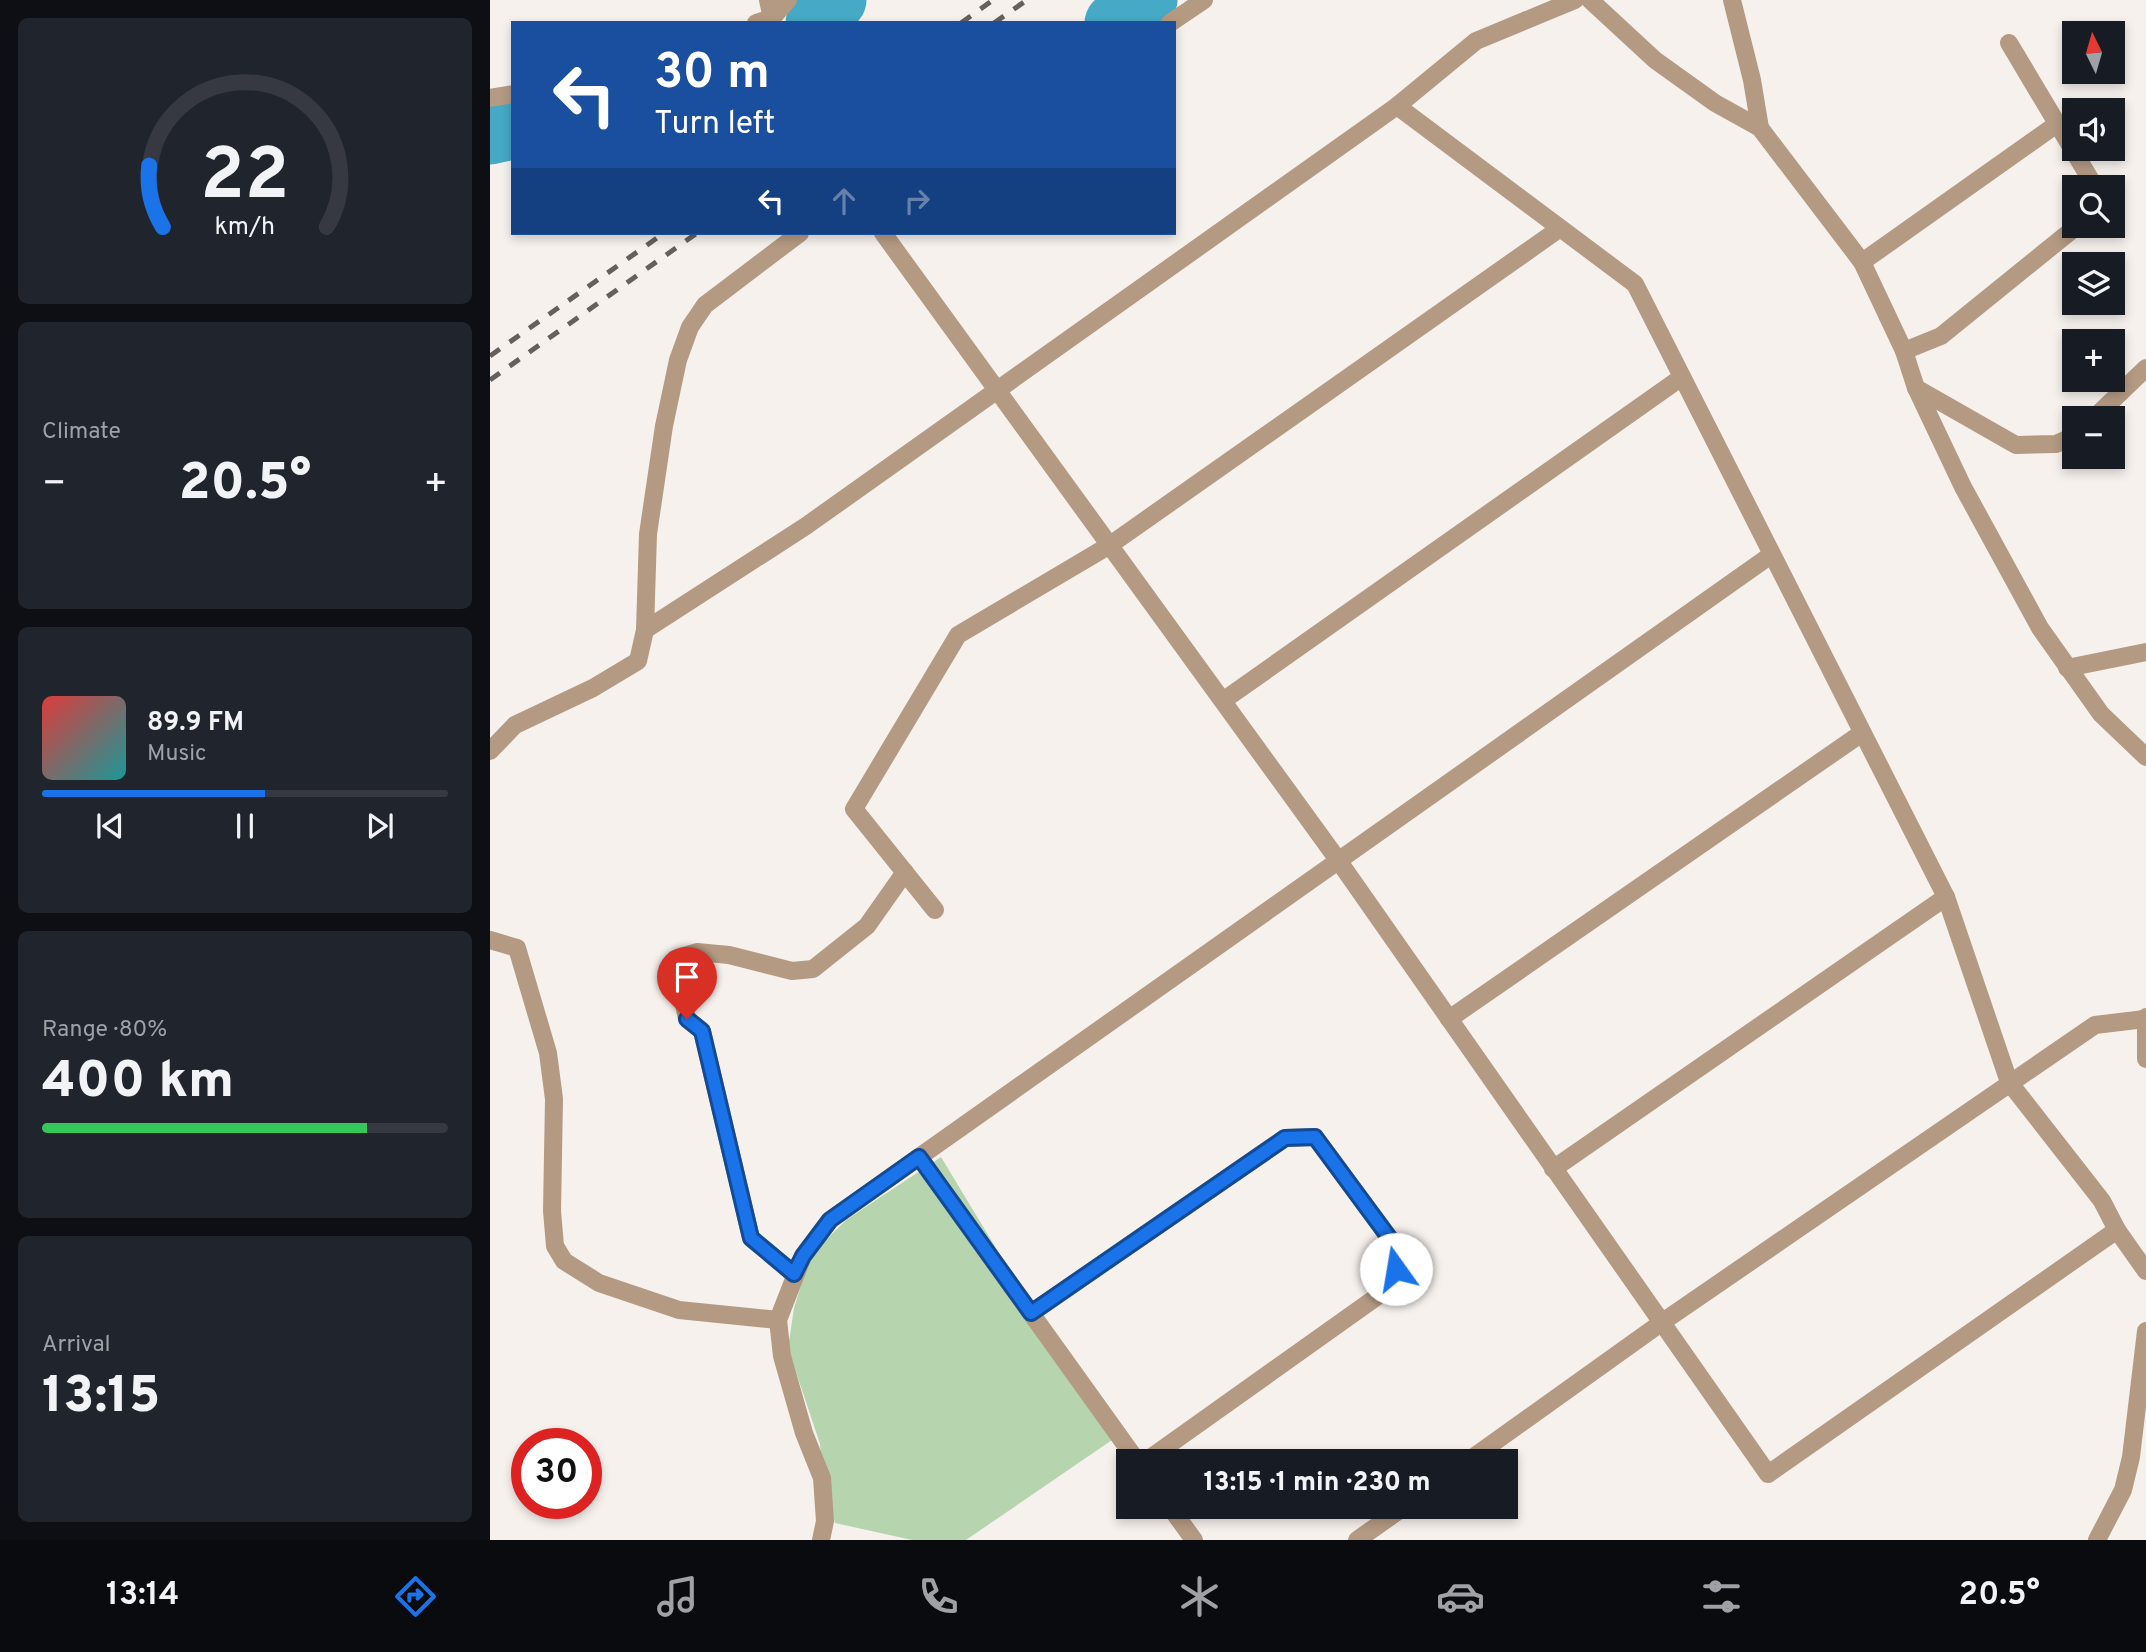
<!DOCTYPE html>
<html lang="en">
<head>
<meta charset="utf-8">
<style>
  :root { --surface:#171b24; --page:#20242c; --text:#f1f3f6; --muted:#9ea1a6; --line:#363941; --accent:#1a73e8 }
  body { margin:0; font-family:Overpass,sans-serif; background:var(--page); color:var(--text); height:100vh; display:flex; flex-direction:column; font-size:26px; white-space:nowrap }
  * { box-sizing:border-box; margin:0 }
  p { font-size:23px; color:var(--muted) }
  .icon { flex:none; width:38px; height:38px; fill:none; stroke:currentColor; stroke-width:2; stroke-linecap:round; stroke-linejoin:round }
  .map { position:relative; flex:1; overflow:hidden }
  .drawer { display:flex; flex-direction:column; gap:18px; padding:18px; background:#0d0f14; width:490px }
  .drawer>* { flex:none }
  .top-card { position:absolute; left:21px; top:21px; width:665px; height:214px; border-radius:0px; box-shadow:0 4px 10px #0003; background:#1a4fa0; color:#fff; overflow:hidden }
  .needle { width:46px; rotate:355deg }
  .buttons { position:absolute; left:1572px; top:21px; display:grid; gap:14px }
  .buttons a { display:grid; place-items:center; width:63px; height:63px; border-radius:0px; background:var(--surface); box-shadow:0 4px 10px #0003; font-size:35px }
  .speed { position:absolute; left:21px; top:1428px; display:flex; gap:14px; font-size:35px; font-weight:700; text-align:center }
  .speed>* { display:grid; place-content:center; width:91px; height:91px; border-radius:50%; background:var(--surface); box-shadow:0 4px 10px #0003; line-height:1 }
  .speed .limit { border:10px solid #d22; background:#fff; color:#111 }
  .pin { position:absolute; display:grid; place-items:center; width:60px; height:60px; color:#fff; margin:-72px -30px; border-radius:50% 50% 50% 0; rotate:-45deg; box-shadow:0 0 7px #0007 }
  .pin .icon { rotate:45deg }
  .me { position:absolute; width:77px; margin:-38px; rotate:347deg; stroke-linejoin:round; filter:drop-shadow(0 0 5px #0008) }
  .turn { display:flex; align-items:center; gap:24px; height:147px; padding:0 28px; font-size:32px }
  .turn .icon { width:91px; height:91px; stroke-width:2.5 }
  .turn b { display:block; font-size:49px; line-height:60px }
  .lanes { display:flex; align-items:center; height:66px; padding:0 28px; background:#0003; justify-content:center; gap:35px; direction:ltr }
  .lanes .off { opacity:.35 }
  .big { font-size:52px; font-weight:800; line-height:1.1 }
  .drawer .card { flex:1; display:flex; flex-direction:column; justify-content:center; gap:10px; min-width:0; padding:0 24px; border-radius:10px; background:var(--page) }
  .drawer .dial { align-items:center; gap:0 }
  .dial svg { height:182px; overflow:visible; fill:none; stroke:var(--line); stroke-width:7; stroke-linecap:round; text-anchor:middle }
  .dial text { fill:var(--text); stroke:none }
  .song { display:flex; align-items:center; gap:21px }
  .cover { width:84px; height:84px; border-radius:10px; background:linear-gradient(135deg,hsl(0 70% 55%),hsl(180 70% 35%)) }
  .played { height:7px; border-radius:4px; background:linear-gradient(90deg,var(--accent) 55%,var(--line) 55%) }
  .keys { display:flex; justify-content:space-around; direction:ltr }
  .heat { display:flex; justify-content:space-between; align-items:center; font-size:38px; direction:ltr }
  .charge { height:10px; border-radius:5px; background:linear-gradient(90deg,#34c759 80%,var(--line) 0) }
  .trip { position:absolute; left:626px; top:1449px; width:402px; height:70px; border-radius:0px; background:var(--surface); box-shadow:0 4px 10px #0003; font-weight:800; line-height:70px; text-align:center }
  .menu { display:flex; height:112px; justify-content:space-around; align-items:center; background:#090b0e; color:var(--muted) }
  .menu .icon { width:49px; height:49px }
  .menu .on { color:var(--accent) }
  .menu b { font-size:32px; color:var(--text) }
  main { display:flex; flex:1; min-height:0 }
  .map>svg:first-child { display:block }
</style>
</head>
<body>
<main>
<section class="drawer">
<div class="card dial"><svg viewBox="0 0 100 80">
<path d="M14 69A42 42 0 1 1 86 69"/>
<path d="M14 69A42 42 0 0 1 8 42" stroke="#1a73e8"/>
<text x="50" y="56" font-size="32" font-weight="700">22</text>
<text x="50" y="72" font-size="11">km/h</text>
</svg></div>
<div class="card"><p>Climate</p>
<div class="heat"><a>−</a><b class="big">20.5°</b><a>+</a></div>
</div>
<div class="card">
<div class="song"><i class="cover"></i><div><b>89.9 FM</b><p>Music</p></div></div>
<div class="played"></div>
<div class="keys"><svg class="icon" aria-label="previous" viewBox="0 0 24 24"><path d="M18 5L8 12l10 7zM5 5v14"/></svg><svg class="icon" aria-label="pause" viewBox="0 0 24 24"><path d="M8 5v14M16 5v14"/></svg><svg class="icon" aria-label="next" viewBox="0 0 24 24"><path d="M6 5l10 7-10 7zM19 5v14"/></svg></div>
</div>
<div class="card"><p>Range · 80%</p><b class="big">400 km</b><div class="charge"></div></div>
<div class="card"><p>Arrival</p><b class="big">13:15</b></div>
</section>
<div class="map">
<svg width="1656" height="1540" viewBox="0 0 1656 1540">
  <rect width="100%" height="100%" fill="#f6f1ed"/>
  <polygon fill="#b6d5af" points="451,1157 622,1440 476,1540 422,1540 345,1523 334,1487 330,1444 298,1348 304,1308 320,1256 356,1220"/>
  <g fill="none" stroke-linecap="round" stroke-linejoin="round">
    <g stroke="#46a9c5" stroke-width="61">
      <polyline points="326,23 346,0"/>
      <polyline points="625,23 657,0"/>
      <polyline points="0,134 23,129"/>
    </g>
    <g stroke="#b49a83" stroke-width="18">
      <polyline points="278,0 283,23"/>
      <polyline points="1100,0 1165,60 1225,103 1270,128 1372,262 1414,351 1426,388 1473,487 1550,628 1611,714 1656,757"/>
      <polyline points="1242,0 1262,80 1270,128"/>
      <polyline points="680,23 714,0"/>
      <polyline points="1519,43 1605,187"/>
      <polyline points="907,106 1145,284 1456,897 1519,1082 1612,1201 1627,1230 1656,1271"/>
      <polyline points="393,233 848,860 1278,1474 1627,1230"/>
      <polyline points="1372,262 1567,124"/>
      <polyline points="1414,351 1451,336 1587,226"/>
      <polyline points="1426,388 1526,445 1566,444 1584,436"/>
      <polyline points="1604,418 1656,368"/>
      <polyline points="155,630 316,526 907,106 986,41 1085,0"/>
      <polyline points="1577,668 1656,652"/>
      <polyline points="734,700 1192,377"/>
      <polyline points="0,751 25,725 103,688 148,661 155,630 158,534 174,426 188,360 200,327 215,305 310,233"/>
      <polyline points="445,910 364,809 468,635 620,545 1069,229"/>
      <polyline points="0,940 27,948 58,1053 64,1099 62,1211 65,1246 74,1261 109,1283 189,1310 288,1320"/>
      <polyline points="1656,1017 1656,1059"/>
      <polyline points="959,1019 1372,733"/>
      <polyline points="429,1157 647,1461"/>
      <polyline points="1063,1169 1456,897"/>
      <polyline points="304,1274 261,1238 212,1031 197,1019 185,959 207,952 239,955 302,971 323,969 377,926 415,872"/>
      <polyline points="541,1313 795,1138 825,1137 909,1251 902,1286 656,1461"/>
      <polyline points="978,1461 1171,1323 1605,1025 1655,1019"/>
      <polyline points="680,1507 704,1540"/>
      <polyline points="331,1540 335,1521 332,1478 314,1433 292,1356 288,1320 313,1256 340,1220 1281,555"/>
      <polyline points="867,1540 914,1507"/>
      <polyline points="1607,1540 1633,1490 1641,1457 1656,1331"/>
    </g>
    <g stroke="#b49a83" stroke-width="18">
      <polyline points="266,23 282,18 298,0"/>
      <polyline points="0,98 23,94"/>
    </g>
    <g stroke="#63605e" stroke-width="5" stroke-dasharray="12 12" stroke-linecap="butt">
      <polyline points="471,23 503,0"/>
      <polyline points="504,23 537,0"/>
      <polyline points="0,356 174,233"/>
      <polyline points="0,380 207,233"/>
    </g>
  </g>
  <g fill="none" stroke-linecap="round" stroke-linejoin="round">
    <defs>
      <polyline id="route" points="197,1019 212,1031 261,1238 304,1274 313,1256 340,1220 429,1157 541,1313 795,1138 825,1137 909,1251 906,1269"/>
    </defs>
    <use href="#route" stroke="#114b97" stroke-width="18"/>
    <use href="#route" stroke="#1a73e8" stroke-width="12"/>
  </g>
</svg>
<div class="buttons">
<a><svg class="needle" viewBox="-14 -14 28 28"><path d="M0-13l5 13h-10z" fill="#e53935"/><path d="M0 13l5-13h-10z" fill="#9ea1a6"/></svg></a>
<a><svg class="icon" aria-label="sound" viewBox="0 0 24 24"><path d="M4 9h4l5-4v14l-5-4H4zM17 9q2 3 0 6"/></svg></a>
<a><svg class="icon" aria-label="search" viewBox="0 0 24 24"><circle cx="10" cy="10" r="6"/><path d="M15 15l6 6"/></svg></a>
<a><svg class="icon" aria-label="layers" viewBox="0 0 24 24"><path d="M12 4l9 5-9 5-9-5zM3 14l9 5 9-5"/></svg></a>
<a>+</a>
<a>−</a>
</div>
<div class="speed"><div class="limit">30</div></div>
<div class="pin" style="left:197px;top:1019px;background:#d93025"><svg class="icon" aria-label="arrive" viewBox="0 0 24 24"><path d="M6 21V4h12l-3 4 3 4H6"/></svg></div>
<svg class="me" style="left:906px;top:1269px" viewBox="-20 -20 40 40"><circle r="19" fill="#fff"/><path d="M0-13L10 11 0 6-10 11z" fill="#1a73e8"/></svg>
<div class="trip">13:15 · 1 min · 230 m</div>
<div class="top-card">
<div class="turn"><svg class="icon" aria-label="left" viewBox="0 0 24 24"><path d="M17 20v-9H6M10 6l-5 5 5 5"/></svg><div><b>30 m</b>Turn left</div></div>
<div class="lanes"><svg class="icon" aria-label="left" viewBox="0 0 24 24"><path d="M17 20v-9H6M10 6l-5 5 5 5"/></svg><svg class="icon off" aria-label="ahead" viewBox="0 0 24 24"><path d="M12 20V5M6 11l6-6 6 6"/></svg><svg class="icon off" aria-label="right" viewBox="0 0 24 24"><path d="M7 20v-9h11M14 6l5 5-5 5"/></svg></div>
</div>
</div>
</main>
<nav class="menu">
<b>13:14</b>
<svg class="icon on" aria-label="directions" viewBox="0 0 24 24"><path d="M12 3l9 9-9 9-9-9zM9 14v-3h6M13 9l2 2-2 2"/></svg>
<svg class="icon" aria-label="music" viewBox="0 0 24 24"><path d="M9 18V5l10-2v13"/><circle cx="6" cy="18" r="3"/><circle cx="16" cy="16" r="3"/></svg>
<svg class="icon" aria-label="phone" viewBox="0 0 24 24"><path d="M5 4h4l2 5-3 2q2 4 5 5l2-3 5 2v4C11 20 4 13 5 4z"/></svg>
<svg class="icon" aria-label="climate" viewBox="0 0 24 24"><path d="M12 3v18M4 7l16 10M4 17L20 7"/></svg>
<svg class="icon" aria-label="car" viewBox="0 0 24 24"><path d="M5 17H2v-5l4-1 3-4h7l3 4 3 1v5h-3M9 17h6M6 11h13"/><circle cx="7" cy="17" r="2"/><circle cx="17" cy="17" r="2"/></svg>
<svg class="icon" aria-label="filters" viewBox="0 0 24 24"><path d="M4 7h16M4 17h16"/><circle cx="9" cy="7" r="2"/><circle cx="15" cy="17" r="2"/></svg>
<b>20.5°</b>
</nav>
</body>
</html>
